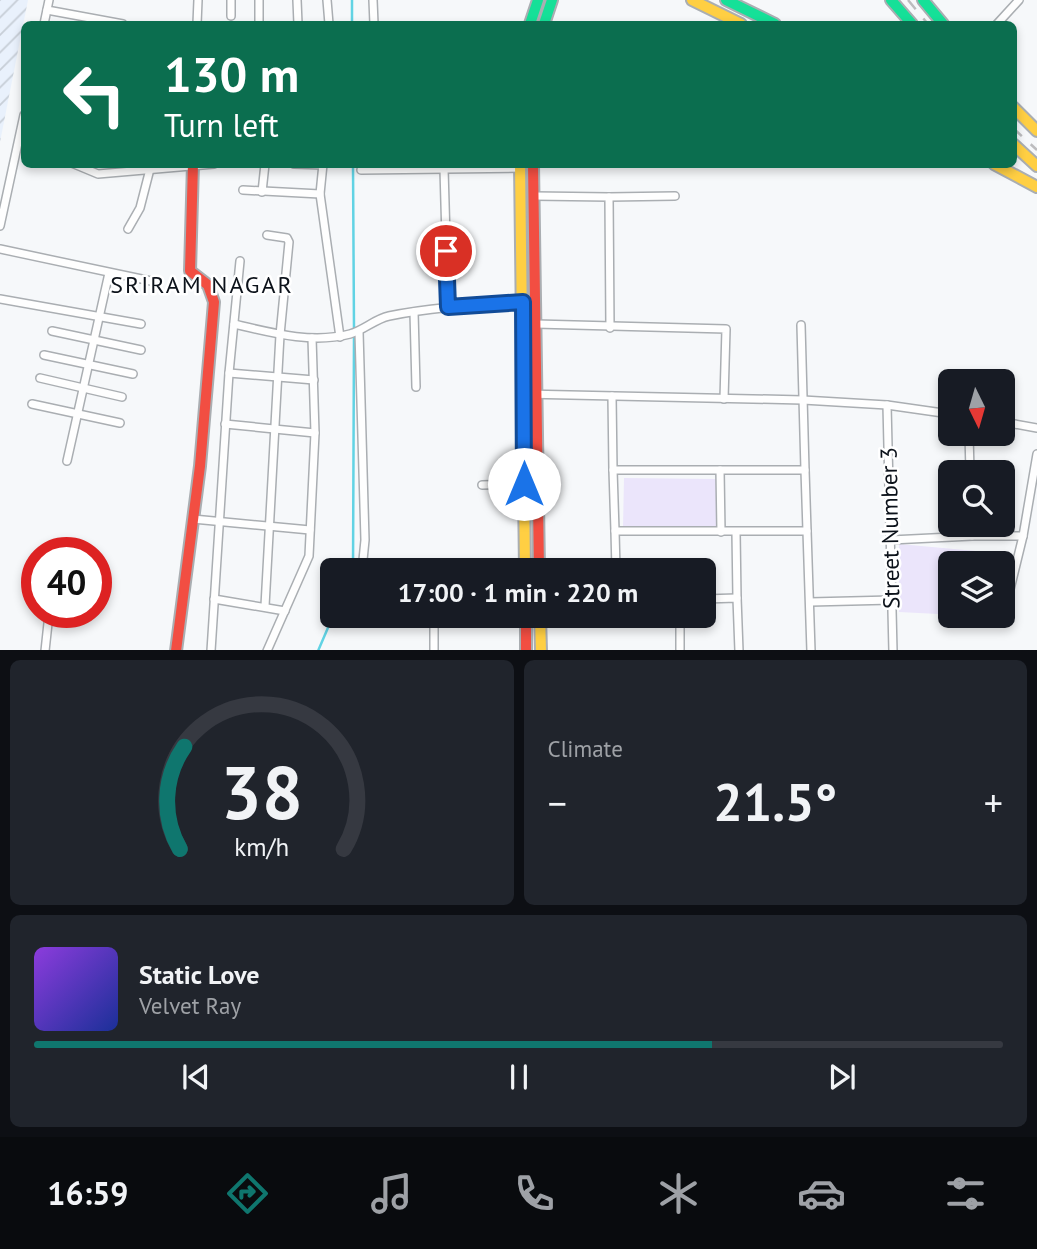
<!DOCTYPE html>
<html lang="en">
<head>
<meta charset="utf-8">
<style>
  :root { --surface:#171b24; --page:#20242c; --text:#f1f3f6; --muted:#9ea1a6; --line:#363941; --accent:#0f766e }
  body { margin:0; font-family:"PT Sans",sans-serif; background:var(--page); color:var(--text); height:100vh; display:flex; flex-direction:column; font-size:26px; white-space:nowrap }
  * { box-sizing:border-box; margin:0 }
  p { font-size:23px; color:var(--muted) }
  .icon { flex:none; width:38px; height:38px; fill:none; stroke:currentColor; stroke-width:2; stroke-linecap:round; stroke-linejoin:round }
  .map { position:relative; height:650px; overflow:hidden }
  .panel { display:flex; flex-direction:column; gap:10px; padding:10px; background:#0d0f14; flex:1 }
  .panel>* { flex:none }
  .guide { position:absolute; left:21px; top:21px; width:996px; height:147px; border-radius:10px; box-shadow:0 4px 10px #0003; background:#0b6e4f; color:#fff; overflow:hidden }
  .needle { width:46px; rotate:175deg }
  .controls { position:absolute; left:938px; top:369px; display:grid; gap:14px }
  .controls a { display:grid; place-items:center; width:77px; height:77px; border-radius:10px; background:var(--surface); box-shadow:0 4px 10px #0003; font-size:35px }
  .speed { position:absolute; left:21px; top:537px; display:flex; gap:14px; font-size:35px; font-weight:700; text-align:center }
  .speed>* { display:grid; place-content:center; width:91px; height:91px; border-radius:50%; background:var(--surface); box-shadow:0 4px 10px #0003; line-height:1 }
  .speed .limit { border:10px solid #d22; background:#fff; color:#111 }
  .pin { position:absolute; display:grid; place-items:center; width:60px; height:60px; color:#fff; margin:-30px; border:4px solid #fff; border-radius:50%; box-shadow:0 2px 7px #0007 }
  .me { position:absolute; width:77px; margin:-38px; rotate:0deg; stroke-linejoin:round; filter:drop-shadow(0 0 5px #0008) }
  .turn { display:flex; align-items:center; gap:24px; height:147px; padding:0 28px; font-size:32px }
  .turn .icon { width:91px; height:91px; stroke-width:2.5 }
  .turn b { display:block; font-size:49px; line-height:60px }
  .big { font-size:52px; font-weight:600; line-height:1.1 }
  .panel .widget { flex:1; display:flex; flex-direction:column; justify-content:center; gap:10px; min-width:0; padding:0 24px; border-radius:10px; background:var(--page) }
  .panel .dial { align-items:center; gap:0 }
  .dial svg { height:182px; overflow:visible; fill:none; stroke:var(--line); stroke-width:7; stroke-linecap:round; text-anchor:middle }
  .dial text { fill:var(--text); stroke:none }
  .song { display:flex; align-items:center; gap:21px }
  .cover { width:84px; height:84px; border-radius:10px; background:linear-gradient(135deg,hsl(270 70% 55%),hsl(230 70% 35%)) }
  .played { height:7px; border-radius:4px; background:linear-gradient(90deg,var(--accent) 70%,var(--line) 70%) }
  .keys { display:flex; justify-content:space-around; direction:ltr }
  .heat { display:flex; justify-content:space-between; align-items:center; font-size:38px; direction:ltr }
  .panel .tiles { flex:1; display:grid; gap:10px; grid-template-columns:1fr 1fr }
  .widget:last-child { grid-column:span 2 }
  .trip { position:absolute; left:320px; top:558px; width:396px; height:70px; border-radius:10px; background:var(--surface); box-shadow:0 4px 10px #0003; font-weight:600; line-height:70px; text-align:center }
  .dock { display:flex; height:112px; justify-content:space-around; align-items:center; background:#090b0e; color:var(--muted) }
  .dock .icon { width:49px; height:49px }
  .dock .current { color:var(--accent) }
  .dock b { font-size:32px; color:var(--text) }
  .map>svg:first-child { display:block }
</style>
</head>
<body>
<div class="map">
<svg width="1037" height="651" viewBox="0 0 1037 651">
  <defs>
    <pattern id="industrial-furrows" width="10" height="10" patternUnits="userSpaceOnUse" patternTransform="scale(1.75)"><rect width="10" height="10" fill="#e9f1fc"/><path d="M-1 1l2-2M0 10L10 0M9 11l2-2" fill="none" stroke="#c7ced7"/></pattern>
  </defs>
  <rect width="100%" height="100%" fill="#f6f8fa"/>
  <polygon fill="url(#industrial-furrows)" points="0,0 28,0 0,142"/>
  <g fill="#ebe5fb">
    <polygon points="624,478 716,479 716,528 623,527"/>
    <polygon points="899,544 976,551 968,563 950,564 950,594 938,614 899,612"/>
  </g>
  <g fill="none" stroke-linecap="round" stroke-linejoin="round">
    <g stroke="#61d3e4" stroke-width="2.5">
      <polyline points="352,0 352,24"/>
      <polyline points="353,164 354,329"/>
      <polyline points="353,570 354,336"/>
      <polyline points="318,651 333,616"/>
    </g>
    <defs>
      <g id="street">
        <polyline points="231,0 231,16"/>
        <polyline points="259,0 259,24"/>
        <polyline points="297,0 298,24"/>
        <polyline points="327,0 329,24"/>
        <polyline points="373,0 374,24"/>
        <polyline points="47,10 123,24"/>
        <polyline points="44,24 49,0"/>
        <polyline points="197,24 198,0"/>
        <polyline points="997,24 1019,0"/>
        <polyline points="74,164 98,174 214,164"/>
        <polyline points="294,164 323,165"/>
        <polyline points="323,164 320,194 340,337"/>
        <polyline points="444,169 448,307"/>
        <polyline points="361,170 520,168"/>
        <polyline points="243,190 320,194"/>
        <polyline points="262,192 265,164"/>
        <polyline points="534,196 609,197 610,328"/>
        <polyline points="609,197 675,196"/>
        <polyline points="0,226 24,115"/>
        <polyline points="128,229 140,208 150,169"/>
        <polyline points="0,249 151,281"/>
        <polyline points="0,299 141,324"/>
        <polyline points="414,312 416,387"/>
        <path d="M234 324C272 333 312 344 350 334 364 330 375 319 389 316 433 307 478 305 523 302"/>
        <polyline points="536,324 726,329 724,399"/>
        <polyline points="801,325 805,470"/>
        <polyline points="52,331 141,350"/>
        <polyline points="359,332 365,540 362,570"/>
        <polyline points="44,355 133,374"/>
        <polyline points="229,373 314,380"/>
        <polyline points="40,378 122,397"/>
        <polyline points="524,394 803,400 887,405 950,414"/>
        <polyline points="612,396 613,470"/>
        <polyline points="32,404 120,423"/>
        <polyline points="887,405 893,651"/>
        <polyline points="1003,422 1037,428"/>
        <polyline points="225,424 315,433"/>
        <polyline points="969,434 970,472"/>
        <polyline points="67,461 109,273"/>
        <polyline points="720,470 721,532"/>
        <polyline points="482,485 524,484"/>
        <polyline points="193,519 310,530"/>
        <polyline points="615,531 613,470 805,470 807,531"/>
        <polyline points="736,532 737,598"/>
        <polyline points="972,536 1023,536"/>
        <polyline points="891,540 972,536 972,525"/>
        <polyline points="616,570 615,531 807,531 811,651"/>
        <polyline points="214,599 285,611"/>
        <polyline points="704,599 737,598 739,651"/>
        <polyline points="810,602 892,600"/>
        <polyline points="265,606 280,335 289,242 287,238 267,235"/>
        <polyline points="680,616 680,649"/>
        <polyline points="1002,622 1023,536 1037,454"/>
        <polyline points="45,651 49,614"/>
        <polyline points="211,651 229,373 240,261"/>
        <polyline points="267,651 309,556 315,433 312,338"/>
        <polyline points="434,651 434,616"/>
      </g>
      <g id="fast">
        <polyline points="726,0 775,24"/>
        <polyline points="891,0 912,24"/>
        <polyline points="923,0 943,24"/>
        <polyline points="530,24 538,0"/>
        <polyline points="544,24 552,0"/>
      </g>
      <g id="slow">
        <polyline points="692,0 741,24"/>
        <polyline points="1013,107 1037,131"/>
        <polyline points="1013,144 1037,166"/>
        <polyline points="520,164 525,570"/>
        <polyline points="994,164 1037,187"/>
        <polyline points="540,616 541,651"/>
      </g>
      <g id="jam">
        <polyline points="533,164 539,570"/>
        <polyline points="526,616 526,651"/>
        <polyline points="176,651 200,466 214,302 208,285 190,271 193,164"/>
      </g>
    </defs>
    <use href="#street" stroke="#aaaeb2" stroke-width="10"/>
    <use href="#fast" stroke="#aaaeb2" stroke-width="14"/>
    <use href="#slow" stroke="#aaaeb2" stroke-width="14"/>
    <use href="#jam" stroke="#aaaeb2" stroke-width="14"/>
    <use href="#street" stroke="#fefefe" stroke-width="7"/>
    <use href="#fast" stroke="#16e098" stroke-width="10"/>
    <use href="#slow" stroke="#ffcf43" stroke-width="10"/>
    <use href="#jam" stroke="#f24e42" stroke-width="10"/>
    <g stroke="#bcbcbe" stroke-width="2.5" stroke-dasharray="12 12" stroke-linecap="butt">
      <polyline points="908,0 928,24"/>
      <polyline points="1013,128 1037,150"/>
    </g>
  </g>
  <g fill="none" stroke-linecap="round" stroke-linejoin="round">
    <defs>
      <polyline id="route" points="446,251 448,307 523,302 524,484"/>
    </defs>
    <use href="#route" stroke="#114b97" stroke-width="18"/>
    <use href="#route" stroke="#1a73e8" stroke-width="12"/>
  </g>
  <g text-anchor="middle" stroke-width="5" stroke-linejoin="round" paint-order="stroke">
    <g font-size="23" fill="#0c121a" stroke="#fff">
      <text transform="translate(890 528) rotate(-91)" y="8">Street Number 3</text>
    </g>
    <g font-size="24" letter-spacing="2" fill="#0c121a" stroke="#fff">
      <text x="202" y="293">SRIRAM NAGAR</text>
    </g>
  </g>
</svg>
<div class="controls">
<a><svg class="needle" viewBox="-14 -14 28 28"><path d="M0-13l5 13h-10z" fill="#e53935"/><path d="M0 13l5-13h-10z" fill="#9ea1a6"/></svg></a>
<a><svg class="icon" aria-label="search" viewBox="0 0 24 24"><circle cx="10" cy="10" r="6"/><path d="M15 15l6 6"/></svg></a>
<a><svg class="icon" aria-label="layers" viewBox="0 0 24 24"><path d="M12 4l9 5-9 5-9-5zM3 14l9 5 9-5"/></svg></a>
</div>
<div class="speed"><div class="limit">40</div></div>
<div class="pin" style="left:446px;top:251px;background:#d93025"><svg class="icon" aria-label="arrive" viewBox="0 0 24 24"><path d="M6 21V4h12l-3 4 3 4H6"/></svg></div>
<svg class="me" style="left:524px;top:484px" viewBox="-20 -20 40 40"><circle r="19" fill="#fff"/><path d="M0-13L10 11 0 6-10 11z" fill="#1a73e8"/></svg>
<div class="trip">17:00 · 1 min · 220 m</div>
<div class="guide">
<div class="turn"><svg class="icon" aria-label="left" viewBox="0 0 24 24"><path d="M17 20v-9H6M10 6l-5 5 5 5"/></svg><div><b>130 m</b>Turn left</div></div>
</div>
</div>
<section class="panel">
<div class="tiles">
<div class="widget dial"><svg viewBox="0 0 100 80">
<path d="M14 69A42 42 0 1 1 86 69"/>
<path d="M14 69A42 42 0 0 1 16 24" stroke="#0f766e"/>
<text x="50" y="56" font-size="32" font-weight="700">38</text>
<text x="50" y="72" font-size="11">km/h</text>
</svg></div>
<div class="widget"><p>Climate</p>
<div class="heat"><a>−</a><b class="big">21.5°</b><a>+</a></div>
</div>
<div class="widget">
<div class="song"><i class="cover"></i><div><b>Static Love</b><p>Velvet Ray</p></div></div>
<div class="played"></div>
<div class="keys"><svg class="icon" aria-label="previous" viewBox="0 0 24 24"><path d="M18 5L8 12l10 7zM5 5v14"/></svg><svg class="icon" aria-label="pause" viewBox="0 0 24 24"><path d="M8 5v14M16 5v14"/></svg><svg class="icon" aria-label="next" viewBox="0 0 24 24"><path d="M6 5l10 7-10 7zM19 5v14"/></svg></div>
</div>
</div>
</section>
<nav class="dock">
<b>16:59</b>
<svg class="icon current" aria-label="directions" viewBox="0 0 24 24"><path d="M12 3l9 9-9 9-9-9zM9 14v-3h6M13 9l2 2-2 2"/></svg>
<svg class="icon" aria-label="music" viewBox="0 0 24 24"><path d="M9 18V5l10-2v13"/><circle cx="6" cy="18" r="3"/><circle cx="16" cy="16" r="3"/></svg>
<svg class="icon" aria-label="phone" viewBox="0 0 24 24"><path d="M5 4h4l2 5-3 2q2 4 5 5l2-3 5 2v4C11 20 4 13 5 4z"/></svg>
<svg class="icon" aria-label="climate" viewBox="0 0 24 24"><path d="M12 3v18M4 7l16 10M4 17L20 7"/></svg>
<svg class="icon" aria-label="car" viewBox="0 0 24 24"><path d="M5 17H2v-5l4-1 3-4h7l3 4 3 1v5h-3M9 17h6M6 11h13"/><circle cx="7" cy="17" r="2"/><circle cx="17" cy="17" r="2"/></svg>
<svg class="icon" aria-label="filters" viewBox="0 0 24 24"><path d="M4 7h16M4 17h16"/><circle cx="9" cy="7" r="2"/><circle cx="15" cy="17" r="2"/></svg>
</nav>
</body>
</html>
